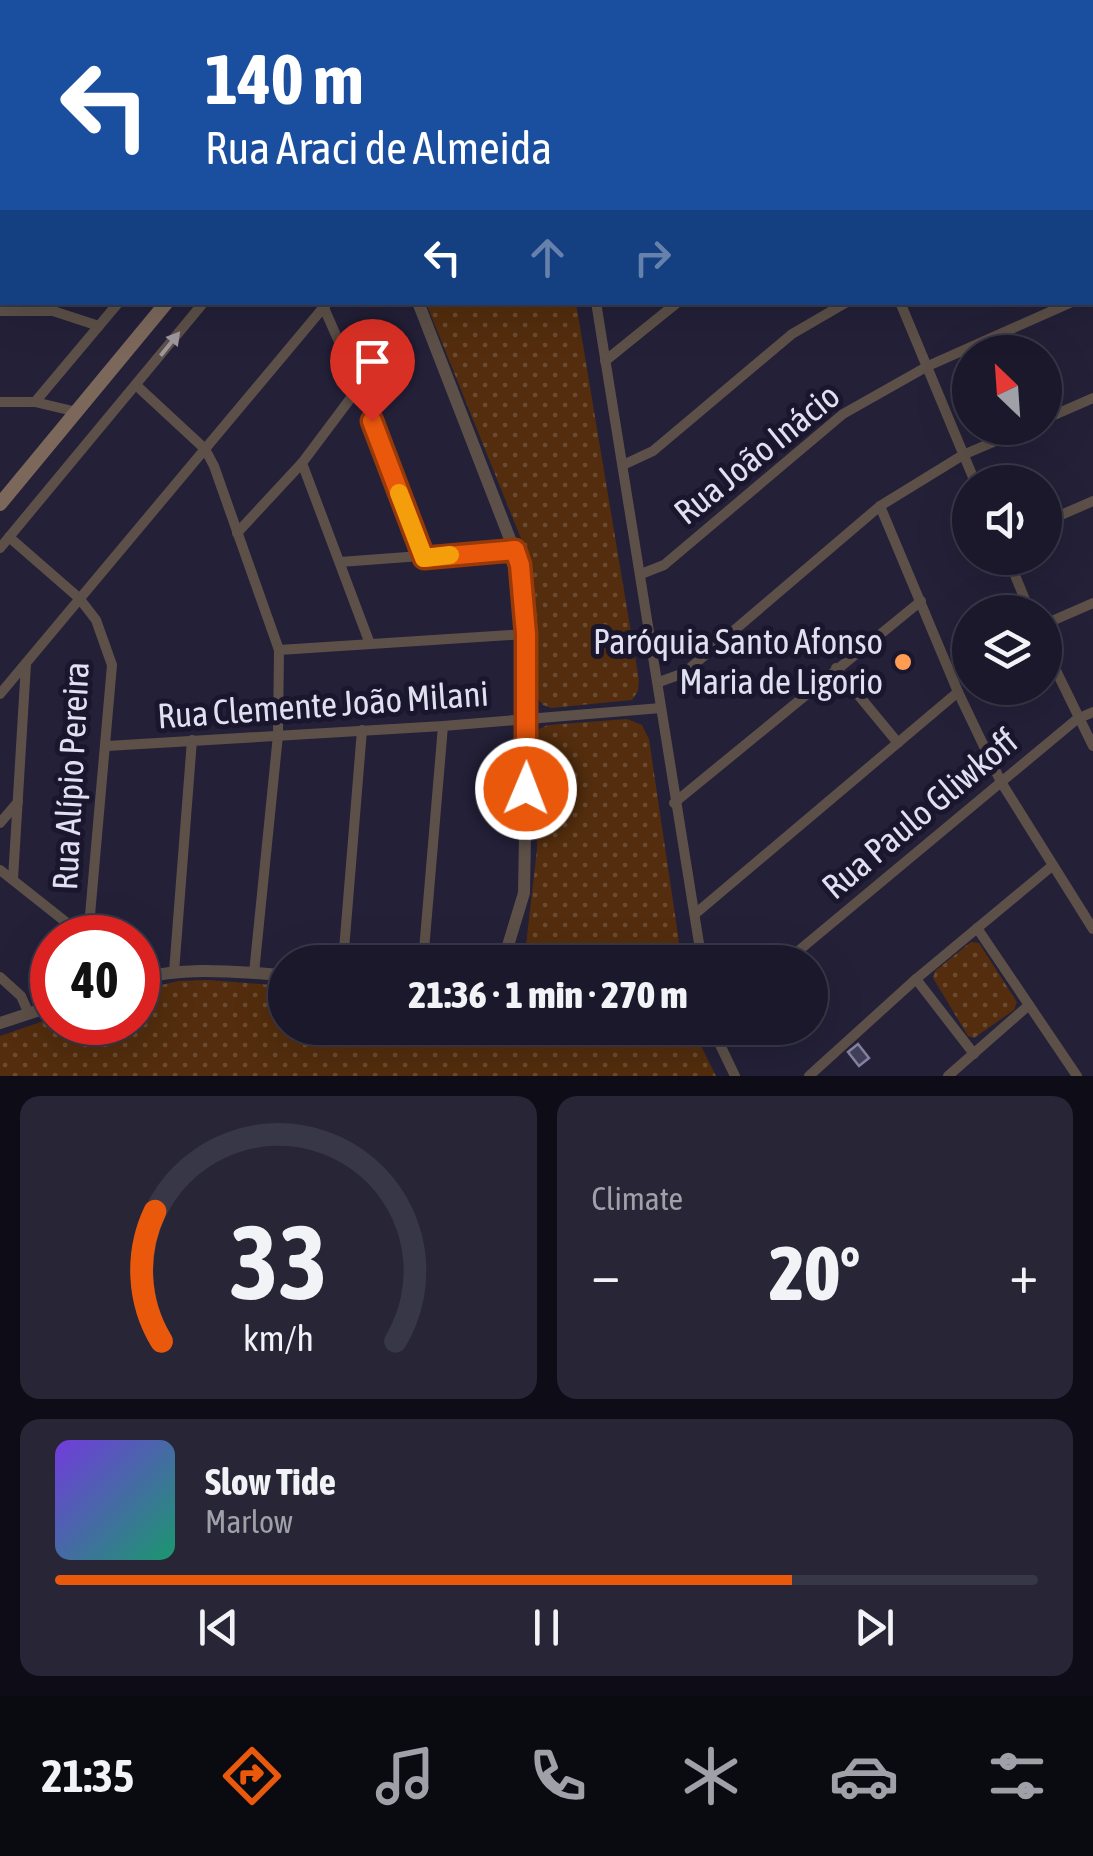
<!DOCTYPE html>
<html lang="en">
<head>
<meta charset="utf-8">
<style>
  :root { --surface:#1a182a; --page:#272536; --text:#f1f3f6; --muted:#9fa0a8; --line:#383747; --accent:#ea580c }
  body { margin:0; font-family:"Asap Condensed",sans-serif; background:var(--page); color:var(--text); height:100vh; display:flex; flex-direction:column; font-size:38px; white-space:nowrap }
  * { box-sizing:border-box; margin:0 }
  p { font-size:32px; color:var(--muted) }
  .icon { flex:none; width:55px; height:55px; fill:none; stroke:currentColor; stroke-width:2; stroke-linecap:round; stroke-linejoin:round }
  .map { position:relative; height:1076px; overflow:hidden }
  .drawer { display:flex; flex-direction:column; gap:20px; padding:20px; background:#0e0d17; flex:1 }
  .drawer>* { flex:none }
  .hud { position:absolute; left:0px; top:0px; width:1095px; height:305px; box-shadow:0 10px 40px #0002,0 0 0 2px var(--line); background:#1a4fa0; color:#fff; overflow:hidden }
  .needle { width:65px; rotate:335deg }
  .tools { position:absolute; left:952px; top:335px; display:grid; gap:20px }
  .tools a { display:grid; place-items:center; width:110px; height:110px; border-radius:50%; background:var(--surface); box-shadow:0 10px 40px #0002,0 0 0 2px var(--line); font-size:50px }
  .speed { position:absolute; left:30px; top:915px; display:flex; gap:20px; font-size:50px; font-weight:700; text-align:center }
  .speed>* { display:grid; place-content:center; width:130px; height:130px; border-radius:50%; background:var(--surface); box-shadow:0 10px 40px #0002,0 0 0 2px var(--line); line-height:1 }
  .speed .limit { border:15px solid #d22; background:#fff; color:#111 }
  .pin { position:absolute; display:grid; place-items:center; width:85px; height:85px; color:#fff; margin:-102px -42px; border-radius:50% 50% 50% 0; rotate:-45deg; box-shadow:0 0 10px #0007 }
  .pin .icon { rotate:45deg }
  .me { position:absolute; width:110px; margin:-55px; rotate:1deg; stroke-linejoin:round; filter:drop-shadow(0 0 8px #0008) }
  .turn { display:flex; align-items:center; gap:35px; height:210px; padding:0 40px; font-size:45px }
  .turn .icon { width:130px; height:130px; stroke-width:2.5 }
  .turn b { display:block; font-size:70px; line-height:85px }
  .lanes { display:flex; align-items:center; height:95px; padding:0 40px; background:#0003; justify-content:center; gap:50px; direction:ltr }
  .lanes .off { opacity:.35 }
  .big { font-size:75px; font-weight:800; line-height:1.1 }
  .drawer .card { flex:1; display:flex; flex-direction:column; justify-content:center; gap:15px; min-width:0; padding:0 35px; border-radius:20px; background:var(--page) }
  .drawer .dial { align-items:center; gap:0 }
  .dial svg { height:260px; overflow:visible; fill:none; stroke:var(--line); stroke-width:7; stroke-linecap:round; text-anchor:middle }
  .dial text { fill:var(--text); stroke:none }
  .song { display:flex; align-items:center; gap:30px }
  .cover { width:120px; height:120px; border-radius:15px; background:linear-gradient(135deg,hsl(260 70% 55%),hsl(160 70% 35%)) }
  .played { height:10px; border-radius:5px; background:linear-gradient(90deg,var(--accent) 75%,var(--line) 75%) }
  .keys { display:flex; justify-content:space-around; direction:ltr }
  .heat { display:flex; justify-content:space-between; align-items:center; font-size:55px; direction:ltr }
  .drawer .tiles { flex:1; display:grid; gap:20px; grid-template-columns:1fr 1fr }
  .card:last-child { grid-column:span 2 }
  .trip { position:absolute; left:268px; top:945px; width:560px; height:100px; border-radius:50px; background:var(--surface); box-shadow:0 10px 40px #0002,0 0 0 2px var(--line); font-weight:800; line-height:100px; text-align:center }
  .tabs { display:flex; height:160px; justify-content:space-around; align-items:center; background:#0a0a11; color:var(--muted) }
  .tabs .icon { width:70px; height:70px }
  .tabs .selected { color:var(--accent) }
  .tabs b { font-size:45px; color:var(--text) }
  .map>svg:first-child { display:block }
</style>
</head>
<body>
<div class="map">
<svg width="1093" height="1076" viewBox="0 0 1093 1076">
  <defs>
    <pattern id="grass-dots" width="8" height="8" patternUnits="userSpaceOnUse" patternTransform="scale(2.5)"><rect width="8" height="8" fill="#532d0d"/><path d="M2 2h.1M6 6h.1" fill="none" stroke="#6b4b31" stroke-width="1.8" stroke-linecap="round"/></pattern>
  </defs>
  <rect width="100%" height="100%" fill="#232038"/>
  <g fill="url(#grass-dots)">
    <polygon points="426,303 576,303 639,680 638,691 632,700 551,708 543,705 533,693 528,562 524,546"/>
    <polygon points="627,719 642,725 649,739 682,962 519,962 526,945 537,849 535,736 539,729 548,725"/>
    <polygon points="971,942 979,943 1017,1002 1014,1010 974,1038 968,1036 933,978 935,971"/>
    <polygon points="209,980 285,986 285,1028 692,1028 716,1076 0,1076 0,1036 52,1018 52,1022 138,1022 138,990 179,981"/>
  </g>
  <polygon fill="#413e59" stroke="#8481a0" stroke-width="2.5" points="858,1044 869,1058 859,1066 848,1052"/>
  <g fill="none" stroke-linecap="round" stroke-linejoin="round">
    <g stroke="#5c5048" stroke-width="10">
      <polyline points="543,0 544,2"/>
      <polyline points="767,0 768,2"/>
      <polyline points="609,2 613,0"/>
      <polyline points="812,2 818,0"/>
      <polyline points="1054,2 1060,0"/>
      <polyline points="1092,66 1093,67"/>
      <polyline points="1092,87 1093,87"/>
      <polyline points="1092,192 1093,192"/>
      <polyline points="0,217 2,214"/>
      <polyline points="1092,294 1093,293"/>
      <polyline points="596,302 702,962"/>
      <polyline points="900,302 975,482"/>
      <polyline points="324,308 359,387 423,558"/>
      <polyline points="0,311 53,311 99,326"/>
      <polyline points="605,361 678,302"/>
      <polyline points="137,386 205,449 214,466 279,650 278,735 254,973"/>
      <polyline points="0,402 35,402 77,412"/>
      <polyline points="35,402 119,302"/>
      <polyline points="1045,419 1093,398"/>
      <polyline points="302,463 370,644"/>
      <polyline points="623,465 653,451 792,334 847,302"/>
      <polyline points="880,506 958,692 1001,782 1093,929"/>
      <polyline points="1045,522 1093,501"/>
      <polyline points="237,533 302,463 359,387"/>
      <polyline points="9,537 79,598 96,620 112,665 88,938"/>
      <polyline points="0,548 204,302"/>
      <polyline points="1008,558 1030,612"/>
      <polyline points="340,562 515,549"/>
      <polyline points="641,574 664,565 843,414 928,366 1072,302"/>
      <polyline points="1045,624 1093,603"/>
      <polyline points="1045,648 1093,746"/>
      <polyline points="279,650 526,634"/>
      <polyline points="836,668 898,743"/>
      <polyline points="659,682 684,673 880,506 963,455 1026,428"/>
      <polyline points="0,694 328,302"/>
      <polyline points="107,746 443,726 661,708"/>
      <polyline points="674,803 921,601"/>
      <polyline points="0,823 18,802"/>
      <polyline points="0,870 86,938"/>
      <polyline points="13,879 26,664"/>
      <polyline points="695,914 958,692"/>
      <polyline points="977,928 1077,1076"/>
      <polyline points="343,962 362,730"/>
      <polyline points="423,962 443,726"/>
      <polyline points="785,962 1077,719 1093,712"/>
      <polyline points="174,972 192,740"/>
      <polyline points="0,977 21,996 29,1014"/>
      <polyline points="916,979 974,1054"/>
      <polyline points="712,1028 735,1076"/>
      <polyline points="809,1076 916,979 1052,866"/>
      <polyline points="948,1076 1029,1005"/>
    </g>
    <g stroke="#5c5048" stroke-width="12">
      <polyline points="418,302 520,565 527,720 524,893 503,962"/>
      <path d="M138 979C186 966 236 972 285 975"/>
      <polyline points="0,1023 52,1006"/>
    </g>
    <g stroke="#7b685b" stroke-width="14">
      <polyline points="531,0 536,2"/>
      <polyline points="425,2 428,0"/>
      <polyline points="487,2 491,0"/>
      <polyline points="0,504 167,302"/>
    </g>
  </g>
  <defs><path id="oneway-solid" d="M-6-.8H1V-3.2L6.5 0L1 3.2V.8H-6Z" transform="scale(2.5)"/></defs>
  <use fill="#9e989c" href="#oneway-solid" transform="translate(170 344) rotate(-51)"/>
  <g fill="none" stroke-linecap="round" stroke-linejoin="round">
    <defs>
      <polyline id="route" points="372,421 424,558 515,550 520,565 526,634 526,789"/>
    </defs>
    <use href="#route" stroke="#983908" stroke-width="25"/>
    <use href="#route" stroke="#ea580c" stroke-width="18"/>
    <polyline stroke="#f59e0b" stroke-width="18" points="399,493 424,558 450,555"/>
  </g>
  <circle fill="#fc9d53" stroke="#1a162e" stroke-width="4" cx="903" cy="662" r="10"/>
  <g text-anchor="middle" stroke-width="10" stroke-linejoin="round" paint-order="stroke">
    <g font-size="35" fill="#e1e0f1" stroke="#1a162e">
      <text transform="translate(757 454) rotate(-39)" y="12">Rua João Inácio</text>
      <text transform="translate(323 705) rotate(-4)" y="12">Rua Clemente João Milani</text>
      <text transform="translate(71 776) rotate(-87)" y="12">Rua Alípio Pereira</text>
      <text transform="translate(920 814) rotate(-40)" y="12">Rua Paulo Gliwkoff</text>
    </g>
    <g font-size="35" fill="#e1e0f1" stroke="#1a162e" text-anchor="end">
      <text x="883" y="654">Paróquia Santo Afonso<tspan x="883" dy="40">Maria de Ligorio</tspan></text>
    </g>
  </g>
</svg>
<div class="tools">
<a><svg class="needle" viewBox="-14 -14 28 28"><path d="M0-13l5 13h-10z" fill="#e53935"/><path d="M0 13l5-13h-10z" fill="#9fa0a8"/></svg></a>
<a><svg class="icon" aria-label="sound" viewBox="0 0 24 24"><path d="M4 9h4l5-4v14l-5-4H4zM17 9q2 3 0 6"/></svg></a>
<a><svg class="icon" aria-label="layers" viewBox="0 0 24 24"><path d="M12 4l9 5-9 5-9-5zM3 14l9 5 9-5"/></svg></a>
</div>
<div class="speed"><div class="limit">40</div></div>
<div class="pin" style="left:372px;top:421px;background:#d93025"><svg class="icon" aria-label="arrive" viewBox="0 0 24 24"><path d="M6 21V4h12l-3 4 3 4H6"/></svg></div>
<svg class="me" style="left:526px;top:789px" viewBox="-20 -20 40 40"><circle r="17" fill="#ea580c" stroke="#fff" stroke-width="3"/><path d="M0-11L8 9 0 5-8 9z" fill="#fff"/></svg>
<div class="trip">21:36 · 1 min · 270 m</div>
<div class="hud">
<div class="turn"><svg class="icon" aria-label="left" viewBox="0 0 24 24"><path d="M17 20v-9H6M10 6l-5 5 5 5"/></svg><div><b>140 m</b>Rua Araci de Almeida</div></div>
<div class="lanes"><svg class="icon" aria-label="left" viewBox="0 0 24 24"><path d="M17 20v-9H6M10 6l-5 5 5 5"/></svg><svg class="icon off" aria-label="ahead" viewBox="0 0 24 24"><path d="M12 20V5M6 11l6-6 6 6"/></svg><svg class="icon off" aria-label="right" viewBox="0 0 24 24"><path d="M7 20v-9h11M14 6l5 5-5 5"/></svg></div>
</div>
</div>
<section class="drawer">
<div class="tiles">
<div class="card dial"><svg viewBox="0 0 100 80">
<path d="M14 69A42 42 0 1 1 86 69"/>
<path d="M14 69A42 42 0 0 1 12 29" stroke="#ea580c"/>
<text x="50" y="56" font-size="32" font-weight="700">33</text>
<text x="50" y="72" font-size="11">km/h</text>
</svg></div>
<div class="card"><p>Climate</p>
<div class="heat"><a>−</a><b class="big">20°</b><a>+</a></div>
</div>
<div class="card">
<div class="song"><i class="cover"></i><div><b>Slow Tide</b><p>Marlow</p></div></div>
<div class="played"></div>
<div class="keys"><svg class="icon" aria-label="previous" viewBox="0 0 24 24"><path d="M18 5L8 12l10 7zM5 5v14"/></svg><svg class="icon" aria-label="pause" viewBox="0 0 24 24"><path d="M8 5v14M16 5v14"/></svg><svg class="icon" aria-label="next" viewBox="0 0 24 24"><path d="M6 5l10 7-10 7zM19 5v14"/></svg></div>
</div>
</div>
</section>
<nav class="tabs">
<b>21:35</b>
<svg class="icon selected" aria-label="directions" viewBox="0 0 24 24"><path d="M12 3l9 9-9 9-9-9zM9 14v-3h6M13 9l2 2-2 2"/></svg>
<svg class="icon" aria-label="music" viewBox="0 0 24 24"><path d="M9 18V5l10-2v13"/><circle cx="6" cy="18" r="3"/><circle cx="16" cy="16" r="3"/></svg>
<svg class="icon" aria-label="phone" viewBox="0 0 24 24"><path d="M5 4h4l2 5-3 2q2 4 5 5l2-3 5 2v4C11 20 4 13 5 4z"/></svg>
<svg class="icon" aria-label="climate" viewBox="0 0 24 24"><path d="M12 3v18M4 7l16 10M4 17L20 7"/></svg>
<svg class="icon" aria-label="car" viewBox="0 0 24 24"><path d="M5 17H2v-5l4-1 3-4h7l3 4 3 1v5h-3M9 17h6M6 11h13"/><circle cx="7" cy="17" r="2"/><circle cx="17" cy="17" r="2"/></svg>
<svg class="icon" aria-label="filters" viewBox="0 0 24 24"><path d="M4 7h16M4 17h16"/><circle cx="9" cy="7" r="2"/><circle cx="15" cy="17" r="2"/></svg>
</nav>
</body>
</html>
